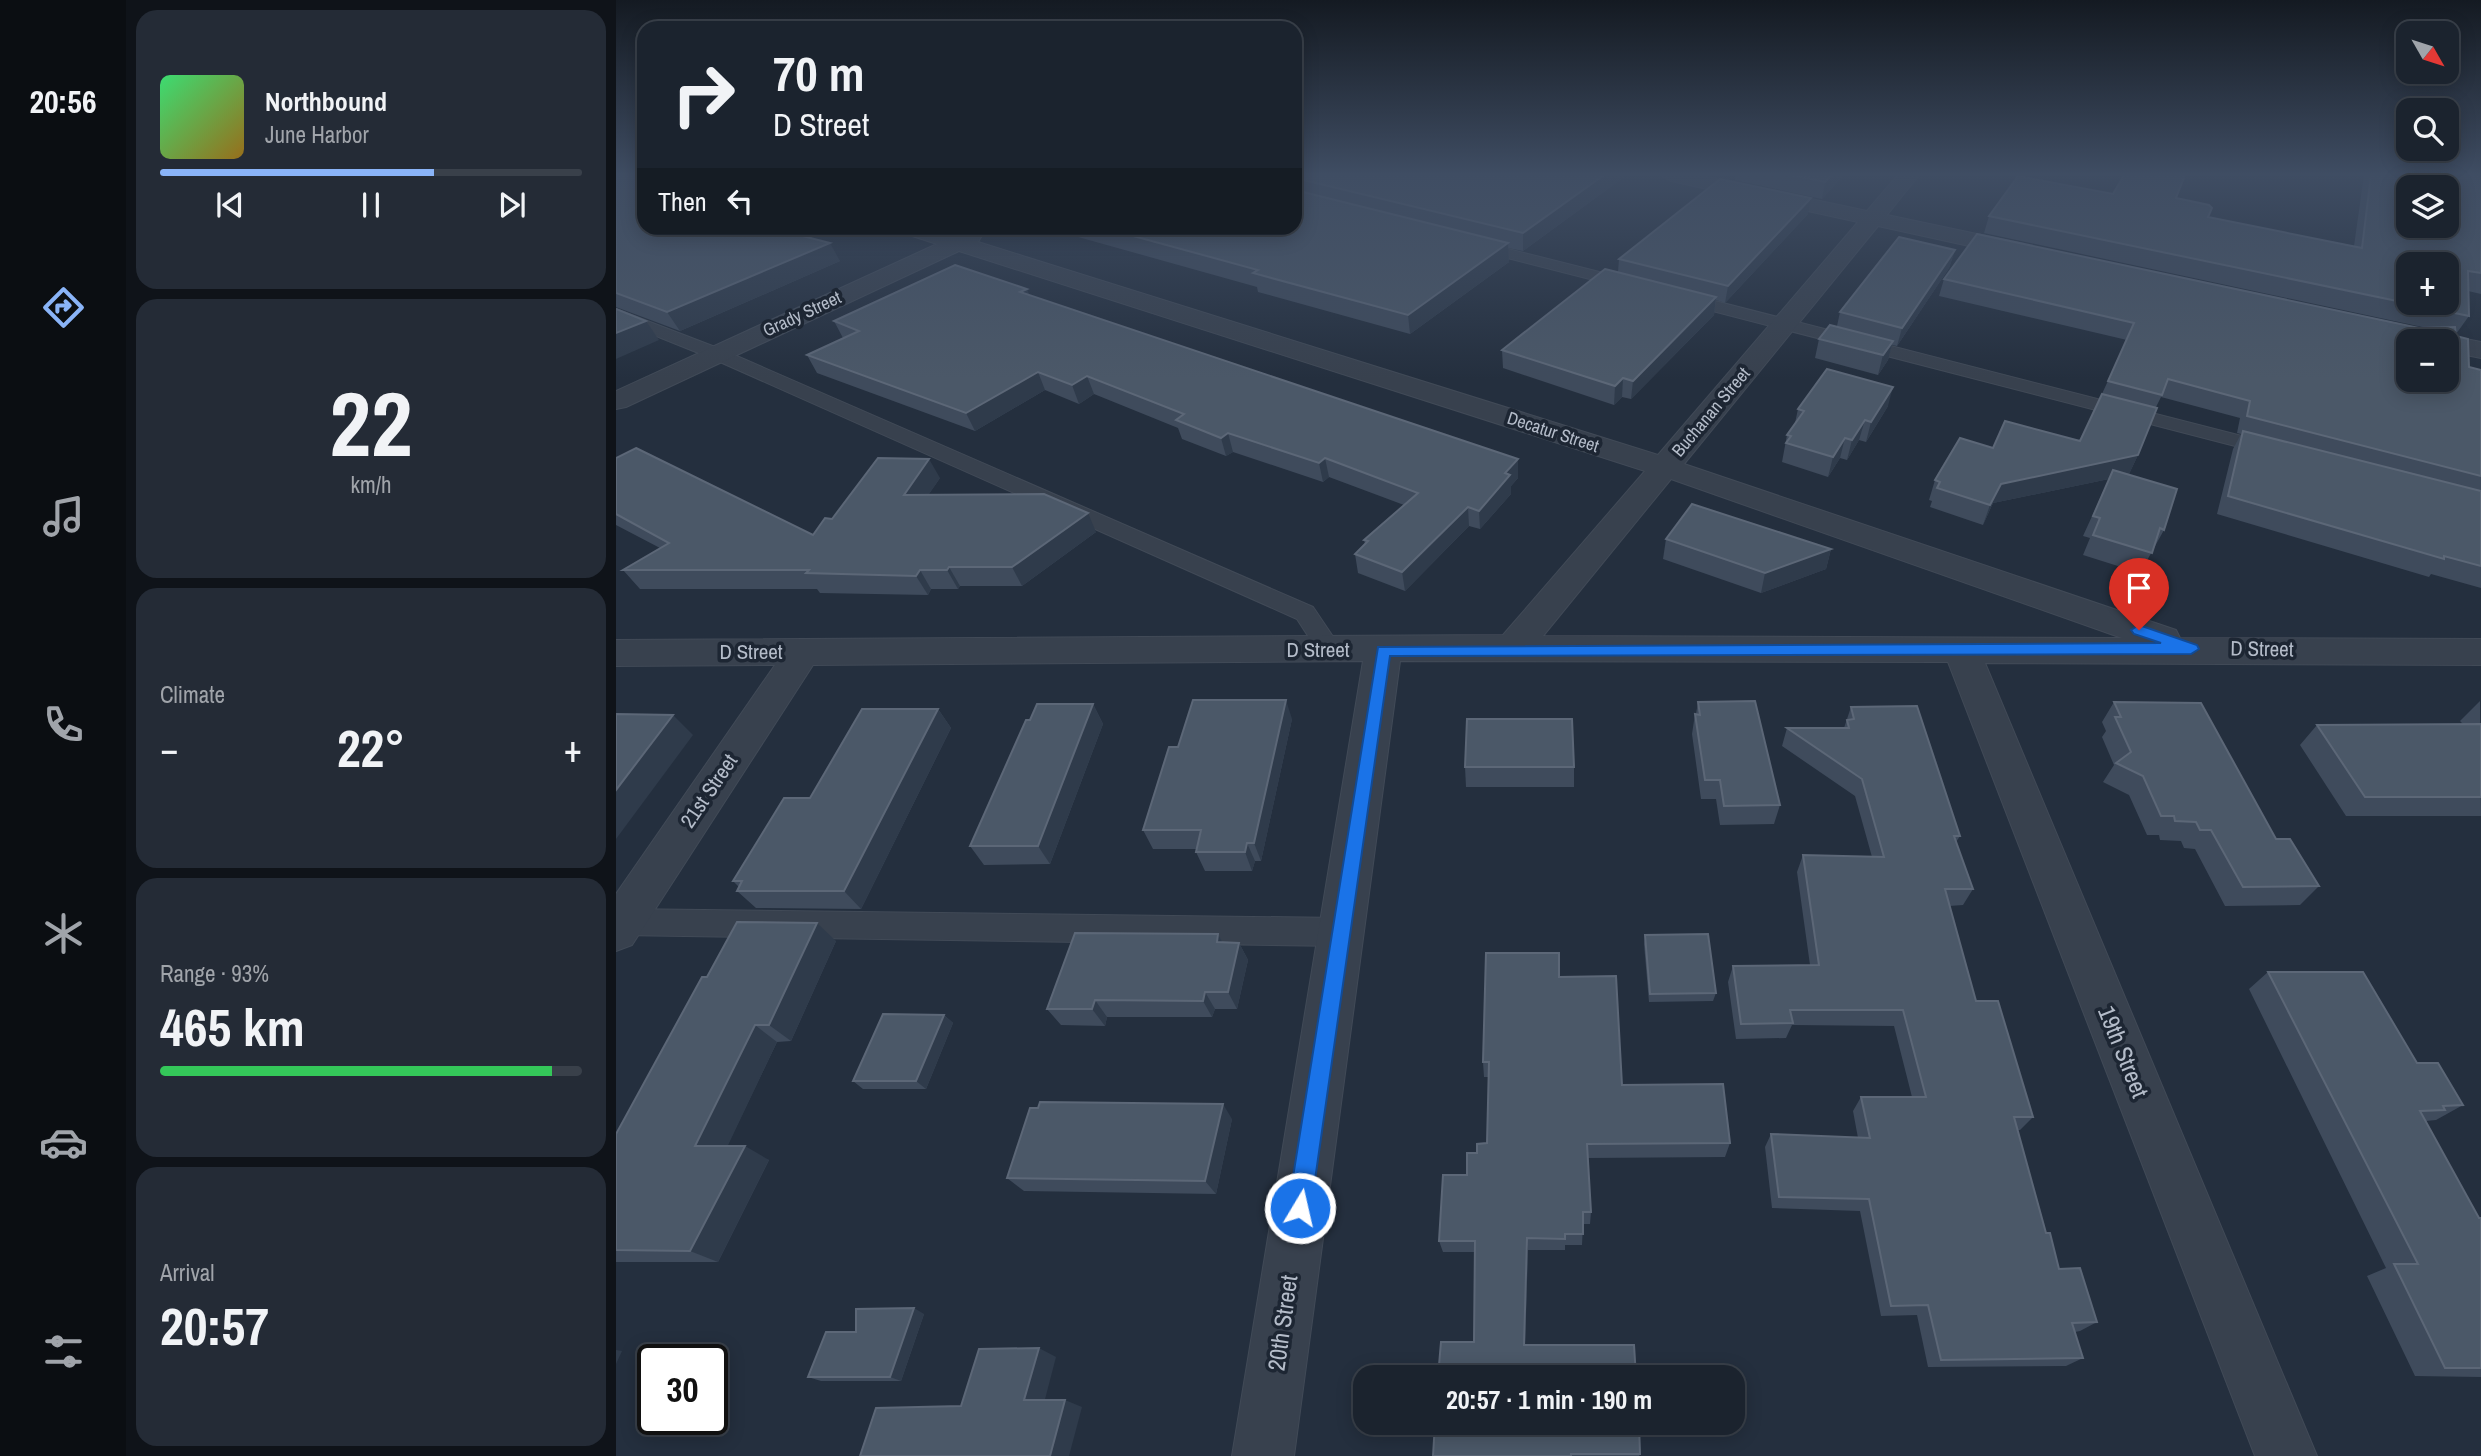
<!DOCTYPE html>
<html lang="en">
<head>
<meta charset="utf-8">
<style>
  :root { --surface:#1b232e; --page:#242b36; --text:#f1f3f6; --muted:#a0a4aa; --line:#39404a; --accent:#8ab4f8 }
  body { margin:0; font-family:"Archivo Narrow",sans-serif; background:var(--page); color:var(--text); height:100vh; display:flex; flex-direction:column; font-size:26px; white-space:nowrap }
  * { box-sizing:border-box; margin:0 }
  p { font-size:23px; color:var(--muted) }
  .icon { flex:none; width:38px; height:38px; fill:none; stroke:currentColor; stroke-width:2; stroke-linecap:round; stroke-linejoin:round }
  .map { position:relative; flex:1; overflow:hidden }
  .details { display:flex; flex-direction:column; gap:10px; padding:10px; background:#0f1319; width:490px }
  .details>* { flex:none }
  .banner { position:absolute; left:21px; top:21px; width:665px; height:214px; border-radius:21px; box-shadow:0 4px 18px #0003,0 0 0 2px var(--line); background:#1b232e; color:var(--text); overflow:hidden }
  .needle { width:46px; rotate:129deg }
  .fabs { position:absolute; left:1780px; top:21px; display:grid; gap:14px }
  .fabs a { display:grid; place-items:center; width:63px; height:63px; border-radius:14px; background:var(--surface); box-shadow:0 4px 18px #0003,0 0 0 2px var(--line); font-size:35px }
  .speed { position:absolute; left:21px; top:1344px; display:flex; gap:14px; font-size:35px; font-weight:700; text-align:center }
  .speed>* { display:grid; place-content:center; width:91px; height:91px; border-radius:50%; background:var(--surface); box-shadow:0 4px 18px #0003,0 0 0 2px var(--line); line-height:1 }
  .speed .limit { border:4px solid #111; border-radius:10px; background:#fff; color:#111 }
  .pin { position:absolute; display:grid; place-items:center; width:60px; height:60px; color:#fff; margin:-72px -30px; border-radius:50% 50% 50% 0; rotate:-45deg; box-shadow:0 0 7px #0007 }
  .pin .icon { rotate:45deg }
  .me { position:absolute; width:77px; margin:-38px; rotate:9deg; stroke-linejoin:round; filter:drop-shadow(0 0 5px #0008) }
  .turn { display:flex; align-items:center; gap:24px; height:147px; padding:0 21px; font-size:32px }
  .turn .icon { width:91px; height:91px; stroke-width:2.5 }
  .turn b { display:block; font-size:49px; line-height:60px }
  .then { display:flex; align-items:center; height:66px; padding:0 21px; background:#0003; gap:14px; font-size:26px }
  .big { font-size:52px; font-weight:800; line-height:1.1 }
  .details .card { flex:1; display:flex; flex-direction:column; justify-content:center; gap:10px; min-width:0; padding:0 24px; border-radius:21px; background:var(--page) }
  .details .dial { align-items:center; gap:0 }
  .dial b { font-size:91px; line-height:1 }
  .song { display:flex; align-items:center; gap:21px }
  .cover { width:84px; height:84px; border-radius:10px; background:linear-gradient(135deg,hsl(140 70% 55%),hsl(40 70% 35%)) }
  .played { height:7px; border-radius:4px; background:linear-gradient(90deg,var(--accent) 65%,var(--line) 65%) }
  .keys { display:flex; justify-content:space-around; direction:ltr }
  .heat { display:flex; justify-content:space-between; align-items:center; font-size:38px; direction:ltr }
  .charge { height:10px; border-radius:5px; background:linear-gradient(90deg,#34c759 93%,var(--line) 0) }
  .trip { position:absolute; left:737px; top:1365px; width:392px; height:70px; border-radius:21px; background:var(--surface); box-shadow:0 4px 18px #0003,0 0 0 2px var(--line); font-weight:800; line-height:70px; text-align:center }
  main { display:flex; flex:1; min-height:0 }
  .dock { display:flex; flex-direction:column; width:126px; justify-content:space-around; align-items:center; background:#0b0e12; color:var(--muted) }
  .dock .icon { width:49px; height:49px }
  .dock .selected { color:var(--accent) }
  .dock b { font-size:32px; color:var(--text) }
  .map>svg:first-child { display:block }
</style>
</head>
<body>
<main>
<nav class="dock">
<b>20:56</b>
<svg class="icon selected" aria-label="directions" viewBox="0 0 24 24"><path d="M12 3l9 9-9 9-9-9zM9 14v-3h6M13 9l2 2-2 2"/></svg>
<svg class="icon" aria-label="music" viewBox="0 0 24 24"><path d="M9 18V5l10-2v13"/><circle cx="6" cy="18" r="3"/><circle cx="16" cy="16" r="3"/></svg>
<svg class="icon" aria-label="phone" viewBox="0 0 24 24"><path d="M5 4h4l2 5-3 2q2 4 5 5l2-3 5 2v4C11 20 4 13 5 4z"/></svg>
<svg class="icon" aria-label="climate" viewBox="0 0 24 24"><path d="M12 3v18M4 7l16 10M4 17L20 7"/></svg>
<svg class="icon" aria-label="car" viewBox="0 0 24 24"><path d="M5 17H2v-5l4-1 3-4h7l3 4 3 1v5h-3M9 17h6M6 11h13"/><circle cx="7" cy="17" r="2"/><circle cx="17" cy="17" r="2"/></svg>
<svg class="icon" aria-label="filters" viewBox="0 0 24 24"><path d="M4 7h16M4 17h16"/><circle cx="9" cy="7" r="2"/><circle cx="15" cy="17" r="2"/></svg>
</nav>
<section class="details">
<div class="card">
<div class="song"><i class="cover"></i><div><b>Northbound</b><p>June Harbor</p></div></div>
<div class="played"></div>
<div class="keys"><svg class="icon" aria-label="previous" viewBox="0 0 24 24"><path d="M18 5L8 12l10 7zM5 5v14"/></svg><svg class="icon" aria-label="pause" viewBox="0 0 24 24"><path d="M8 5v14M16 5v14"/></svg><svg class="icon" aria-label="next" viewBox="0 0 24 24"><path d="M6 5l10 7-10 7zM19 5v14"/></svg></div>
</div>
<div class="card dial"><b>22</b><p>km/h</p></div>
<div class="card"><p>Climate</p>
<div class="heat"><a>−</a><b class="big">22°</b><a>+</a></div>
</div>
<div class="card"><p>Range · 93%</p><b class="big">465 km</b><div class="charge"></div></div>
<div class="card"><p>Arrival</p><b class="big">20:57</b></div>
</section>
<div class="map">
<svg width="1865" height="1456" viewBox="0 0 1865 1456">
  <rect width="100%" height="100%" fill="#242f3e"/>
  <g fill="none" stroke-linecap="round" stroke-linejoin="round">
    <defs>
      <g id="service">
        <polygon points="857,240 1019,281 1021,284 1013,289 852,248 852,242"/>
        <polygon points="1064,292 1661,445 1664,449 1654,455 1058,301 1056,297"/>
        <polygon points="0,309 107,350 697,607 726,650 723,656 714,659 705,656 681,619 95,358 0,320"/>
        <polygon points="5,909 725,918 736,922 740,932 736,942 725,946 5,935 0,934 0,910"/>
      </g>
      <g id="minor">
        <path d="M1045 175H1082L1251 211 1282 175H1303L1271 215 1408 244 1419 251 1408 258 1262 226 1068 464 1560 630 1564 638 1865 639V665L1369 663 1701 1456H1639L1332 662 784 661 678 1456H616L747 661 197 665 16 945 0 951V894L159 665 0 666V640L887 635 1029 471 343 251 10 407 0 409V391L321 244 287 233 284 228H316L340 235 354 230 362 232 365 237 362 242 1042 455 1242 222 1055 181ZM1055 479 1506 638 927 636Z"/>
        <polygon points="1830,335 1865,342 1865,358 1830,351 1830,341 1818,341"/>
      </g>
    </defs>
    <use href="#service" stroke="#414a57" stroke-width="2"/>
    <use href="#minor" stroke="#414a57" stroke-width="2"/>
    <use href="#service" fill="#38414e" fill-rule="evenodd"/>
    <use href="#minor" fill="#38414e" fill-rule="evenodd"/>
  </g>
  <g fill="#3f4b5c">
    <polygon points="0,175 28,228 190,228 195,237 224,261 64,331 0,307"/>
    <polygon points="679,175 1011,175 907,251 892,248 893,262 794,334 642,292 641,287 430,228 679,228"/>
    <polygon points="1120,175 1228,175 1206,199 1119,180"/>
    <polygon points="1748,175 1865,175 1865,294 1852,291 1853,316 1840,334 1853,367 1865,370 1865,588 1815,574 1813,577 1601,514 1617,449 1625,434 1621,433 1624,418 1545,397 1540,407 1522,455 1513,474 1511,475 1548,530 1524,573 1467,555 1474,538 1467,536 1493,479 1377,503 1367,525 1314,507 1316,501 1313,500 1319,480 1377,448 1464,441 1511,340 1323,296 1328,279 1803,328 1811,328 1368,233 1373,216 1497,194 1560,198 1592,217 1738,246"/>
    <polygon points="1192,214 1109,303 1100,300 1098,315 1015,399 1006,397 998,405 887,368 886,350 1002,272 1003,259"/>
    <polygon points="1339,250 1333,268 1281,346 1276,345 1272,360 1262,375 1199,358 1203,339 1221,326 1224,312"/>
    <polygon points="413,295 902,478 895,486 895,494 864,529 853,526 789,591 742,573 739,554 749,544 748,540 788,505 713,477 707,482 617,452 610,456 566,439 562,428 478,394 463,404 429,390 359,431 201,373 191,355 227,338 218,321"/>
    <polygon points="1272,406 1250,442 1243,440 1231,460 1224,458 1212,477 1166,462 1171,435 1179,423 1182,409"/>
    <polygon points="0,458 197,535 216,519 324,478 312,495 480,532 406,586 344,586 342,589 315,589 312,595 204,593 201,589 24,589 7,570 44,548 0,525"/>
    <polygon points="1050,539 1215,549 1210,569 1145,593 1047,559"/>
    <polygon points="1864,701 1865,816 1730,816 1684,745 1701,725 1847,724 1844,721"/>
    <polygon points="1082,702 1164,805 1158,824 1104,825 1100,799 1085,799 1076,734 1079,714 1080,714"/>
    <polygon points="1498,702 1660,839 1703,886 1684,905 1609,906 1579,849 1568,848 1565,841 1544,840 1543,835 1531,835 1513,795 1487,782 1498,765 1486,737 1490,731 1486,722"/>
    <polygon points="477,704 487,724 434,864 368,865 354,846 414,720"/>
    <polygon points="1235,707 1344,836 1340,842 1357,889 1347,905 1333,906 1360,1001 1417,1117 1404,1130 1401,1130 1430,1233 1443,1269 1481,1322 1464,1331 1459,1332 1467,1358 1450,1366 1312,1367 1301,1315 1265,1316 1244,1211 1156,1208 1149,1147 1155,1134 1242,1138 1237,1111 1245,1097 1296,1097 1278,1026 1176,1025 1170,1038 1120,1039 1112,982 1117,966 1194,965 1181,872 1187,855 1256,857 1239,796 1166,746 1171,728 1228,728"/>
    <polygon points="322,709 335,728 245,909 140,908 121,891 123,887 117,881 194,798"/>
    <polygon points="676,719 645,861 639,861 636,871 589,871 580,852 581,849 537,849 527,830 562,747"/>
    <polygon points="849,767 958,767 958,787 850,787"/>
    <polygon points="602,934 606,942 623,943 632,960 621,1009 599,1009 596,1017 491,1017 489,1026 445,1025 431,1009"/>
    <polygon points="1029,935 1100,993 1097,1001 1033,1002 1028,944"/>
    <polygon points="220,941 175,1041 161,1042 111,1146 153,1160 102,1262 0,1262 0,1134 91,977"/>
    <polygon points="1652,972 1801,1063 1847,1105 1820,1120 1810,1121 1863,1218 1865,1218 1865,1377 1799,1376 1751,1276 1770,1268 1633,989"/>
    <polygon points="943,977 1006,1085 1114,1143 1109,1157 972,1158 975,1212 974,1224 967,1224 966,1245 949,1245 949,1250 912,1250 909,1345 1020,1377 858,1342 859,1252 827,1252 823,1241 851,1175 871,1143 873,1077 868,1077 867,1062"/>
    <polygon points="328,1015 337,1023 310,1089 247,1089 237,1081"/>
    <polygon points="616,1119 600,1194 408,1191 391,1178"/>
    <polygon points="308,1314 285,1381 205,1381 192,1377 240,1332"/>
    <polygon points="819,1423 1024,1454 1023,1456 817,1456"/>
  </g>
  <g fill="#2f3b4b">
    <polygon points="988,175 1011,175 907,251 907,233"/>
    <polygon points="1216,175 1228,175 1206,199 1209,182"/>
    <polygon points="1195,198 1192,214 1109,303 1112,286"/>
    <polygon points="164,228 190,228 195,237 159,229"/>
    <polygon points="214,243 224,261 64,331 51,312"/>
    <polygon points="892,243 893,262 794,334 792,315"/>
    <polygon points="1339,250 1333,268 1281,346 1286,328"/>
    <polygon points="411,289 418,306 404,292"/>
    <polygon points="1100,297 1098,315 1015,399 1017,381"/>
    <polygon points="30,321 43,340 0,359 0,333"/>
    <polygon points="1277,341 1272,360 1262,375 1267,355"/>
    <polygon points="422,372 429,390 359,431 350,413"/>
    <polygon points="471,376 478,394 463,404 456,385"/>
    <polygon points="1007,378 1006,397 998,405 999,386"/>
    <polygon points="1277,387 1272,406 1250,442 1255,422"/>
    <polygon points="1249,420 1243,440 1231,460 1236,440"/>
    <polygon points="612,433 617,452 610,456 605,438"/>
    <polygon points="1229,438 1224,458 1212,477 1217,457"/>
    <polygon points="1522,455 1513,474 1493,478 1497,470 1493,479 1377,503 1367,525 1374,505 1385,484"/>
    <polygon points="709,458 713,477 707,482 703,463"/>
    <polygon points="313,459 324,478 299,515 288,495"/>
    <polygon points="902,459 902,478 895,486 895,494 864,529 863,511 889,473"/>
    <polygon points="852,507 853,526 789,591 786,572"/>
    <polygon points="472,513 480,532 406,586 396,567"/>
    <polygon points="1215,549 1210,569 1145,593 1149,573"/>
    <polygon points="333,567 344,586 342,589 331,570"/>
    <polygon points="304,570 315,589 312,595 300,576"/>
    <polygon points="670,700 676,719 645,861 638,843"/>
    <polygon points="477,704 487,724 434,864 422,846"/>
    <polygon points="322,709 335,728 245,909 228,891"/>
    <polygon points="57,715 77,735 0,839 0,790"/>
    <polygon points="631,843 639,861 636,871 629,852"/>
    <polygon points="201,923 220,941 175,1041 153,1025"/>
    <polygon points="602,934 611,951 601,942"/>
    <polygon points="623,943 632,960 621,1009 612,992"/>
    <polygon points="589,992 599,1009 596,1017 587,1001"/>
    <polygon points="479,1000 491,1017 489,1026 476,1009"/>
    <polygon points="328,1015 337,1023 310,1089 300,1081"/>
    <polygon points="139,1025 161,1042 105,1160 79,1146"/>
    <polygon points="607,1104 616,1119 600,1194 589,1181"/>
    <polygon points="129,1146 153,1160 102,1262 74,1251"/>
    <polygon points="911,1238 912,1250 909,1353 908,1345"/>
    <polygon points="298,1308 308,1314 285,1381 274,1377"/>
    <polygon points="423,1348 440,1357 427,1407 408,1400"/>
    <polygon points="0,1350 6,1351 0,1364"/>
    <polygon points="449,1400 466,1407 453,1456 434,1456"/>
  </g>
  <g fill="#4b5868" stroke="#5c6777" stroke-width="2" fill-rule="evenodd">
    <polygon points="0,175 28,175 28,228 164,228 159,229 214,243 51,312 0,293"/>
    <polygon points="679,175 988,175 907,233 679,178"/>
    <polygon points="1176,175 1216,175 1209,182"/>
    <path d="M1508 175H1569L1560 198 1593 205 1596 208 1592 217 1746 248 1755 175H1865V273L1852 271 1853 316 1373 216 1402 176 1497 194ZM1792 187H1830V226H1792ZM1792 264H1830V303H1792Z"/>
    <polygon points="1104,179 1195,198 1112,286 1003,259"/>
    <polygon points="679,190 892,243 792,315 637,273 642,270 488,228 679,228"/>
    <path d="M1361 234 1803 328 1839 327 1840 336 1852 339 1853 367 1865 370V476L1631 416 1634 401 1552 379 1546 395 1492 381 1518 323 1328 279ZM1792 341H1830V380H1792Z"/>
    <polygon points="1283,237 1339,250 1286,328 1224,312"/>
    <polygon points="339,265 411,289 404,292 902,459 889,473 894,475 863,511 852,507 786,572 739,554 752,541 748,540 802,493 709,458 703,463 612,433 605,438 560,420 568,414 471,376 456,385 422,372 350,413 191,355 243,331 218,321"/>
    <polygon points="989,269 1100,297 1017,381 1007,378 999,386 886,350"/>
    <polygon points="0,309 30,321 0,333"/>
    <polygon points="1214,325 1277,341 1267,355 1203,339"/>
    <polygon points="1211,369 1277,387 1255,422 1249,420 1236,440 1229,438 1217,457 1170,443 1175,436 1171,435 1188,411 1182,409"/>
    <polygon points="1486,394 1541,408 1522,455 1385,484 1374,505 1321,488 1324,482 1319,480 1344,438 1377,448 1389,421 1464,441"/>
    <polygon points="1627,431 1865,491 1865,566 1828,556 1828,559 1612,496"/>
    <polygon points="20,448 197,535 209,518 216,519 262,458 313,459 288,495 428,494 472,513 396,567 333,567 331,570 304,570 300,576 190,573 193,570 7,570 53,543 0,514 0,458"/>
    <polygon points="1497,470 1561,489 1548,530 1544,528 1536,553 1477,535 1484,518 1477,516"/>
    <polygon points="1076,504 1215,549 1149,573 1050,539"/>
    <polygon points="577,700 670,700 638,843 631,843 629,852 580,852 585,830 527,830 553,747 562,747"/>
    <polygon points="1139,701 1164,805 1108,806 1104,780 1089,780 1079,714 1084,715 1082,702"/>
    <polygon points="1498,702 1585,703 1660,839 1674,839 1703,886 1627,887 1595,830 1584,830 1580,822 1559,821 1558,816 1545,816 1527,776 1500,763 1515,752 1499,717 1505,717"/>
    <polygon points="421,704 477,704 422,846 354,846 410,720 414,720"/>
    <polygon points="1301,706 1344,836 1338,836 1357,889 1329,889 1360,1001 1382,1001 1417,1117 1398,1117 1430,1233 1434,1233 1443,1269 1464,1268 1481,1322 1456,1323 1467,1358 1325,1360 1312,1305 1275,1306 1253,1199 1163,1197 1155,1134 1254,1138 1245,1097 1310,1097 1287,1010 1174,1010 1177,1023 1125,1024 1117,966 1203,965 1187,855 1268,857 1246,779 1171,728 1233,728 1231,720 1238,719 1235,707"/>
    <polygon points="246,709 322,709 228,891 121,891 126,881 117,881 168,798 194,798"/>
    <polygon points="0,714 57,715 0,790"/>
    <polygon points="851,719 956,719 958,767 849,767"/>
    <polygon points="1865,724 1865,797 1749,797 1701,725"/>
    <polygon points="121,922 201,923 153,1025 139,1025 79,1146 129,1146 74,1251 0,1250 0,1134 86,977 91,977"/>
    <polygon points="459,933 602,934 601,942 623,943 612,992 589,992 587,1001 479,1000 476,1009 431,1009"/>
    <polygon points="1092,934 1100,993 1034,994 1029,935"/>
    <polygon points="870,953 943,953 943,977 1000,976 1006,1085 1107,1084 1114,1143 971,1144 975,1212 967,1212 967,1234 949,1234 949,1239 911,1238 908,1345 1018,1345 1020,1377 822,1377 825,1342 858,1342 859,1241 823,1241 827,1175 851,1175 851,1153 861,1153 861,1144 871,1143 873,1062 867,1062"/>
    <polygon points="1652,972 1747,972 1801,1063 1822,1063 1847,1105 1827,1106 1829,1110 1804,1111 1863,1218 1865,1218 1865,1368 1829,1368 1778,1264 1802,1264"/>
    <polygon points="267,1014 328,1015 300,1081 237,1081"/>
    <polygon points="424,1102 607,1104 589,1181 391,1178 414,1108 422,1108"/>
    <polygon points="298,1308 274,1377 192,1377 210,1332 240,1332 240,1309"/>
    <polygon points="423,1348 408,1400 449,1400 434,1456 244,1456 260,1408 345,1406 363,1349"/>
    <polygon points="819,1423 1023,1423 1024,1454 955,1454 955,1456 817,1456"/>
  </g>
  <linearGradient id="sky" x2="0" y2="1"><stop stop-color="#141a22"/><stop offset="0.46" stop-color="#3f4d63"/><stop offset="1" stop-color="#3f4d63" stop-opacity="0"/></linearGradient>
  <rect width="1865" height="379" fill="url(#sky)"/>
  <polygon fill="#1a73e8" stroke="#114b97" stroke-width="2" points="1523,625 1581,645 1583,649 1575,654 774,656 695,1208 692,1216 684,1219 676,1216 672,1208 762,647 1545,643 1518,634 1515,630"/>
  <g text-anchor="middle" stroke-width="7" stroke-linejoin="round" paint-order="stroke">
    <g font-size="18" fill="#b4bcc9" stroke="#1d2633">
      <text transform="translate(186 314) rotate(-25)" y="6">Grady Street</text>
      <text transform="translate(1095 412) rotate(-50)" y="6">Buchanan Street</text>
      <text transform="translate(937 432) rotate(18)" y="6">Decatur Street</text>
    </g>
    <g font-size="21" fill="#b4bcc9" stroke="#1d2633">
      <text transform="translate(1646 649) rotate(1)" y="7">D Street</text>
      <text x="702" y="657">D Street</text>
      <text x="135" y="659">D Street</text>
      <text transform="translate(93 791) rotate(-56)" y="7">21st Street</text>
    </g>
    <g font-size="24" fill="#b4bcc9" stroke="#1d2633">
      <text transform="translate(1507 1052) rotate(68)" y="8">19th Street</text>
      <text transform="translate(667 1323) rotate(-82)" y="8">20th Street</text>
    </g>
  </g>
</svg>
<div class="fabs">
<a><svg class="needle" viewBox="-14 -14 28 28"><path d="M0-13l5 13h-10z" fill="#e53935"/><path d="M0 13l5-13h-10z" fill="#a0a4aa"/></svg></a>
<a><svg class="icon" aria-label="search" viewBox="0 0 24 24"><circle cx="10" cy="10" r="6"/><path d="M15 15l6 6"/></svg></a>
<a><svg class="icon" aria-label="layers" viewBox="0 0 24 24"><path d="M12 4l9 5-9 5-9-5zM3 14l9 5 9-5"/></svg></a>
<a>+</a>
<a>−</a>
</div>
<div class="speed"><div class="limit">30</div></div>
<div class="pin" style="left:1523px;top:630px;background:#d93025"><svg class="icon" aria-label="arrive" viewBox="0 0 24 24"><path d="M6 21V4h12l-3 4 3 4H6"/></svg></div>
<svg class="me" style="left:684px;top:1208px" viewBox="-20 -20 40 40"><circle r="17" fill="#1a73e8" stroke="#fff" stroke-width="3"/><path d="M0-11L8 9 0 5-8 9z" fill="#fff"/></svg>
<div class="trip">20:57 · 1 min · 190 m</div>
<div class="banner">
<div class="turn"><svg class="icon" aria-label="right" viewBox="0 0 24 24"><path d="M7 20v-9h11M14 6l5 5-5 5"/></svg><div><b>70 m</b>D Street</div></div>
<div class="then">Then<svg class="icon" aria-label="left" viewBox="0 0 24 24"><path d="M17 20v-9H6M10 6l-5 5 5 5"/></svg></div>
</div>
</div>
</main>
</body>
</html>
